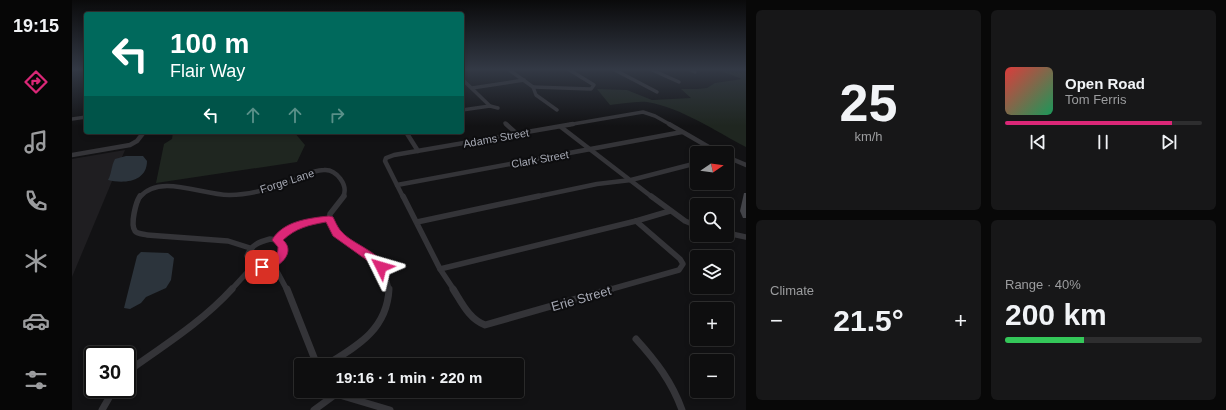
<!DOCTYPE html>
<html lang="en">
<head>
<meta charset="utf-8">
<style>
  :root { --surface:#0e0e0f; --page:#171718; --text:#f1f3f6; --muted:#9b9c9e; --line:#2e2e2f; --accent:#db2777 }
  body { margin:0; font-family:Arial,sans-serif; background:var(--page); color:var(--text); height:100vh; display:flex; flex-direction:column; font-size:15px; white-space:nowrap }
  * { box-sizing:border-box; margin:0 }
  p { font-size:13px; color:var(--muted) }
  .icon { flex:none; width:22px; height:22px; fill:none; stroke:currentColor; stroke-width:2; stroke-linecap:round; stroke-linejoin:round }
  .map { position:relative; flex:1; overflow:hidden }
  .drawer { display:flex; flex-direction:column; gap:10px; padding:10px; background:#080808; width:480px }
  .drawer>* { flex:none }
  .banner { position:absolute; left:12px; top:12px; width:380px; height:122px; border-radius:4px; box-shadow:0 2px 6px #0003,0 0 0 1px var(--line); background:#00695c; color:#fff; overflow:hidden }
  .needle { width:26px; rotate:77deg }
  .tools { position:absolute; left:618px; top:146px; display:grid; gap:8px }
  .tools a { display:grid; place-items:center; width:44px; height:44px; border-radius:4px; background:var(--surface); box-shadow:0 2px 6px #0003,0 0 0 1px var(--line); font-size:20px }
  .speed { position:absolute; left:12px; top:346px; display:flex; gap:8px; font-size:20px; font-weight:700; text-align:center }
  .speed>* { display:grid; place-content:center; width:52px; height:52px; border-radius:50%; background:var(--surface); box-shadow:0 2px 6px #0003,0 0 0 1px var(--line); line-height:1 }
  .speed .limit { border:2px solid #111; border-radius:6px; background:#fff; color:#111 }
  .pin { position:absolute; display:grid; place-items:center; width:34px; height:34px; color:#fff; margin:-17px; border-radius:8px; box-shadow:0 2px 6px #0006 }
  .me { position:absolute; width:44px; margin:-22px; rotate:310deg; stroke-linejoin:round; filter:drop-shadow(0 0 3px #0008) }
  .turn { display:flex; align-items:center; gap:14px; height:84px; padding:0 20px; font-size:18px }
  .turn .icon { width:52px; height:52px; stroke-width:2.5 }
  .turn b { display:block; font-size:28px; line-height:34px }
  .lanes { display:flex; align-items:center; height:38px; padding:0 20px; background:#0003; justify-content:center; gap:20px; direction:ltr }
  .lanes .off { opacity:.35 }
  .big { font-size:30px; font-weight:700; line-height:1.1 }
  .drawer .tile { flex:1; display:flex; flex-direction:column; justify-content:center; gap:6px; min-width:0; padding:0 14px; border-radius:6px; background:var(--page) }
  .drawer .dial { align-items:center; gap:0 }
  .dial b { font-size:52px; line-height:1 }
  .song { display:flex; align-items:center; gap:12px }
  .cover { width:48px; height:48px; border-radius:6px; background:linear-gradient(135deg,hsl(0 70% 55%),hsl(150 70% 35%)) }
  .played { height:4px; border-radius:2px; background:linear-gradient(90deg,var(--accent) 85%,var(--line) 85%) }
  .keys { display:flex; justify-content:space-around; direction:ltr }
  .heat { display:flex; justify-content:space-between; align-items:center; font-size:22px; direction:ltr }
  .charge { height:6px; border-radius:3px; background:linear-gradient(90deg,#34c759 40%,var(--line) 0) }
  .drawer .tiles { flex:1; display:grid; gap:10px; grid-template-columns:repeat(2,1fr) }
  .trip { position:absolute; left:222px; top:358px; width:230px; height:40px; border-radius:4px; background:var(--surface); box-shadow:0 2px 6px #0003,0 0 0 1px var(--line); font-weight:700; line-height:40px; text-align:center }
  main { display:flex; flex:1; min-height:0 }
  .tab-bar { display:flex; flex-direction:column; width:72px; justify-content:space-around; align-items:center; background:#060606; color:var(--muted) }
  .tab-bar .icon { width:28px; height:28px }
  .tab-bar .selected { color:var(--accent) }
  .tab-bar b { font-size:18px; color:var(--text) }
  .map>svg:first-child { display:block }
</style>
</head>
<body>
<main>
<nav class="tab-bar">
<b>19:15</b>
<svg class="icon selected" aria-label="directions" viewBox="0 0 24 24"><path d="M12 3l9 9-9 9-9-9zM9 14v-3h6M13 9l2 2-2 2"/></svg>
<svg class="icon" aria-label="music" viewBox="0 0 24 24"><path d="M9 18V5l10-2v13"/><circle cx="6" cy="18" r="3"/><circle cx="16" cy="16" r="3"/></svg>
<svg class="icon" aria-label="phone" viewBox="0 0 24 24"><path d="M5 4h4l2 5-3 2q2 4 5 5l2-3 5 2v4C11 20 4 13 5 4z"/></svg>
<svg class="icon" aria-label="climate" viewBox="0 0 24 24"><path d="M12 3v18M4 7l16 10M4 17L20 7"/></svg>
<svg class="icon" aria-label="car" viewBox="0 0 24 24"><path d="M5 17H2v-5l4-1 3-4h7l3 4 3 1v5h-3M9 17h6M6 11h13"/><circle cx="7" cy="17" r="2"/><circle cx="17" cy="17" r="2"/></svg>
<svg class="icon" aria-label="filters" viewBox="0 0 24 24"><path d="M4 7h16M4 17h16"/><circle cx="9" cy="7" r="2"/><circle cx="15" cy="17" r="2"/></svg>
</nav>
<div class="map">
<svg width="674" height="410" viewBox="0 0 674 410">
  <rect width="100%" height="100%" fill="#121214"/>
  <polygon fill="#1f1e21" points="53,150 0,277 0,159"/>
  <g fill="#1f2620">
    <path d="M644 69H674V147C643 131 610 108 575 102 564 101 550 104 538 105L525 89 555 90 580 100 619 98 609 89H625L635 88 643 83 670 79Z"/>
    <polygon points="101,132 222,132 233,145 225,162 84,183 92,144 100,139"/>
  </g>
  <g fill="#2c343c">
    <path d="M54 156H71L75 161C75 182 52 184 36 180 40 173 39 166 43 159Z"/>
    <polygon points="69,252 96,253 102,258 99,280 94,288 74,297 69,303 58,309 52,308 65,256"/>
  </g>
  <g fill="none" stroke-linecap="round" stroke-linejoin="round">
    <g stroke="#343438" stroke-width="3.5">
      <polyline points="436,69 461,87 464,95 485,110"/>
      <polyline points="541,69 585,92"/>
      <polyline points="578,69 607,82"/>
      <polyline points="617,69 623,72"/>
      <polyline points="390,79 418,106"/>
      <polyline points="461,87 519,89 522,85 496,69"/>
      <polyline points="400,88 452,80"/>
      <polyline points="390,110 418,106 426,108"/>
      <polyline points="0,119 14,117"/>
      <polyline points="433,123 435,125"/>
      <polyline points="495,125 571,112 583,116 599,125"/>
    </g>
    <g stroke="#343438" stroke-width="4.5">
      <polyline points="434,124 445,134"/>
      <polyline points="597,124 647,153"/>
      <polyline points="489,127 580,197"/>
      <polyline points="334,132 346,151"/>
      <polyline points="0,155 58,145 65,141 72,132"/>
      <polyline points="655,157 674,165"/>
      <polyline points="325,185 610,132"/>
      <path d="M68 197C88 173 132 196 158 195 179 195 200 188 220 181 230 177 240 170 252 170 264 169 277 185 271 197"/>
      <polyline points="331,197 313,161 314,158 322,155 501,124"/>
      <polyline points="463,197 525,184 559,180 625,163"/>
    </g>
    <g stroke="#343438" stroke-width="5.5">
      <path d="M68 196C64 202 58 224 63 231 65 234 72 234 75 235L156 241 178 248"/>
      <path d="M272 196 258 214C254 239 296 250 309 267 314 274 315 282 317 290"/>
      <polyline points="331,196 368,269 382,290"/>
      <polyline points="579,196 613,221 625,226"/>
      <polyline points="345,222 467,196"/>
      <polyline points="655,233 674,237"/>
      <path d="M198 239 205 240 211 246C210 263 194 270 179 265L175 256C179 245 187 242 198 239Z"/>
      <path d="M205 240C220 226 237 221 257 219"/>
      <polyline points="201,264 215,290"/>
      <polyline points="368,269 564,221 598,211"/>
      <polyline points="159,290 181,266"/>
      <polyline points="536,290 607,270 611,264 608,259 564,221"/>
    </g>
    <g stroke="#343438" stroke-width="7">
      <polyline points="215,289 245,365"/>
      <path d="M381 289C390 303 397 319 413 325L539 289"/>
      <path d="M564 339C584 361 600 382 610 410"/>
      <path d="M254 365C285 346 315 330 317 289"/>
      <path d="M55 372C91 346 130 322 160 289"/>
      <polyline points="262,391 264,394 318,410"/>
      <polyline points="30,410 42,389"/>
      <polyline points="242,410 264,394"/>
    </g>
    <polygon fill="#424348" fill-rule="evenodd" points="672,193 674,193 674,218 671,218 668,211"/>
  </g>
  <linearGradient id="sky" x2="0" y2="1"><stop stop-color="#0a0a0b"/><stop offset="0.55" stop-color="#333945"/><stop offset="1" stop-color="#333945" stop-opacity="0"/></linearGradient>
  <rect width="674" height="126" fill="url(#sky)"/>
  <path fill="#db2777" stroke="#8e194d" d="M257 216 261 217C263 221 265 226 268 230 279 244 305 250 314 267L313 270 309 271 305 270 296 261 261 236 254 222C237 225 224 228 211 240 227 254 201 274 186 270L184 267 186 264C195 261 207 259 206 247L200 240C211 221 237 218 257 216Z"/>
  <g text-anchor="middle" stroke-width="4" stroke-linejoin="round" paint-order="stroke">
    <g font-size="11" fill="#a5a8b3" stroke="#0d0d0f">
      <text transform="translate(424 138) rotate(-10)" y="4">Adams Street</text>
      <text transform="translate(468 159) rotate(-10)" y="4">Clark Street</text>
      <text transform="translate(215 181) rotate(-18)" y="4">Forge Lane</text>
    </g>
    <g font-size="13" fill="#a5a8b3" stroke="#0d0d0f">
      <text transform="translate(509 298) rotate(-16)" y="5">Erie Street</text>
    </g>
  </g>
</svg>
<div class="tools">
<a><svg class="needle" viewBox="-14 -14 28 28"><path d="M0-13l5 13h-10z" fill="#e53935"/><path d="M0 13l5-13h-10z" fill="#9b9c9e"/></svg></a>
<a><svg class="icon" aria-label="search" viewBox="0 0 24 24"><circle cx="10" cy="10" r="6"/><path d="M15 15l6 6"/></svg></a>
<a><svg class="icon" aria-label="layers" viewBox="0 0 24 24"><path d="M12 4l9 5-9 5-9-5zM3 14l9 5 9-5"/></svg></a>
<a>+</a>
<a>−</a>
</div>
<div class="speed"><div class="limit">30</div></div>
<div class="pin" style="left:190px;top:267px;background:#d93025"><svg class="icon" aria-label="arrive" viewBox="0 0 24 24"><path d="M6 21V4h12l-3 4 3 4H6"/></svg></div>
<svg class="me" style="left:309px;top:267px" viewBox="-20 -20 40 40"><path d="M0-17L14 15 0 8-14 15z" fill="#db2777" stroke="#fff" stroke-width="4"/></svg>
<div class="trip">19:16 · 1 min · 220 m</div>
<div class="banner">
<div class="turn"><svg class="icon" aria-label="left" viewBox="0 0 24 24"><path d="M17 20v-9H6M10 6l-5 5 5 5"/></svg><div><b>100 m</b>Flair Way</div></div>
<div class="lanes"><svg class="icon" aria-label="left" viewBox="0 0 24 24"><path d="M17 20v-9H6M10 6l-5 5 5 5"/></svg><svg class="icon off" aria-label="ahead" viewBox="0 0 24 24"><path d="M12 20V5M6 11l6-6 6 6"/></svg><svg class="icon off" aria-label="ahead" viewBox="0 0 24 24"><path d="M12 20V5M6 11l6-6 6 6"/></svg><svg class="icon off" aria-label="right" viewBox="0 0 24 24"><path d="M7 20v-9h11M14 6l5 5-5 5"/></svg></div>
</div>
</div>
<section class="drawer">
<div class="tiles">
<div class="tile dial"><b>25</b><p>km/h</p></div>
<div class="tile">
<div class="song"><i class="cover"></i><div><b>Open Road</b><p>Tom Ferris</p></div></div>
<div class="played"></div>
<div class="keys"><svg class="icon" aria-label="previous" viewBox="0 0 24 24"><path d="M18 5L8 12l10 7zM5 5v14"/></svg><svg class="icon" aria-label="pause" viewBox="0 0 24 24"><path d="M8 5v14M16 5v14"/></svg><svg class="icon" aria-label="next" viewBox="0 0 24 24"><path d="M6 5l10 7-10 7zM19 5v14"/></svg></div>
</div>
<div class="tile"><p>Climate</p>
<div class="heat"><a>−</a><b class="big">21.5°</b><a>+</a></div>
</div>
<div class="tile"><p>Range · 40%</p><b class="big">200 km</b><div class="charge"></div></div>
</div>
</section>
</main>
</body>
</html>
